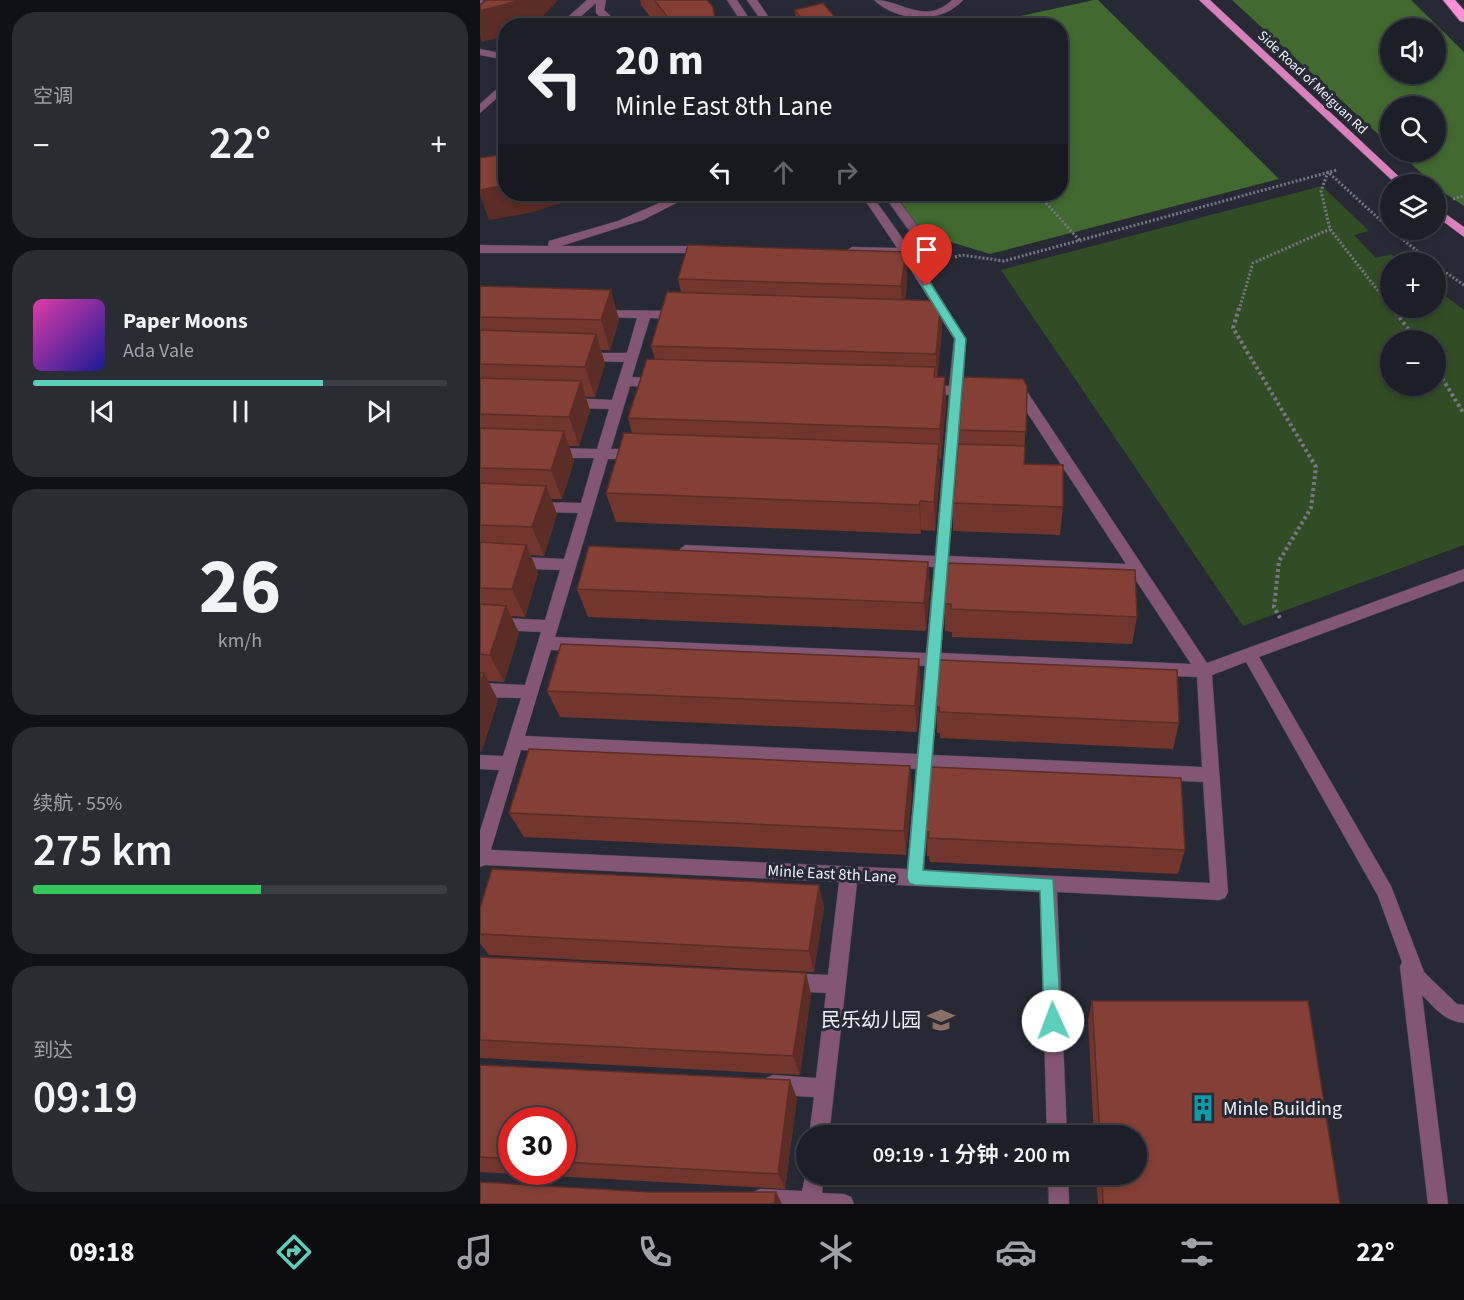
<!DOCTYPE html>
<html lang="zh">
<head>
<meta charset="utf-8">
<style>
  :root { --surface:#1d1f28; --page:#2a2c34; --text:#f1f3f6; --muted:#a0a2a8; --line:#3b3d45; --accent:#5dceb9 }
  body { margin:0; font-family:"Source Sans 3","Noto Sans SC",sans-serif; background:var(--page); color:var(--text); height:100vh; display:flex; flex-direction:column; font-size:22px; white-space:nowrap }
  * { box-sizing:border-box; margin:0 }
  p { font-size:20px; color:var(--muted) }
  .icon { flex:none; width:33px; height:33px; fill:none; stroke:currentColor; stroke-width:2; stroke-linecap:round; stroke-linejoin:round }
  .map { position:relative; flex:1; overflow:hidden }
  .details { display:flex; flex-direction:column; gap:12px; padding:12px; background:#101116; width:480px }
  .details>* { flex:none }
  .top-card { position:absolute; left:18px; top:18px; width:570px; height:183px; border-radius:24px; box-shadow:0 3px 9px #0003,0 0 0 2px var(--line); background:#1d1f28; color:var(--text); overflow:hidden }
  .tools { position:absolute; left:900px; top:18px; display:grid; gap:12px }
  .tools a { display:grid; place-items:center; width:66px; height:66px; border-radius:50%; background:var(--surface); box-shadow:0 3px 9px #0003,0 0 0 2px var(--line); font-size:30px }
  .speed { position:absolute; left:18px; top:1107px; display:flex; gap:12px; font-size:30px; font-weight:700; text-align:center }
  .speed>* { display:grid; place-content:center; width:78px; height:78px; border-radius:50%; background:var(--surface); box-shadow:0 3px 9px #0003,0 0 0 2px var(--line); line-height:1 }
  .speed .limit { border:9px solid #d22; background:#fff; color:#111 }
  .pin { position:absolute; display:grid; place-items:center; width:51px; height:51px; color:#fff; margin:-62px -26px; border-radius:50% 50% 50% 0; rotate:-45deg; box-shadow:0 0 6px #0007 }
  .pin .icon { rotate:45deg }
  .me { position:absolute; width:66px; margin:-33px; rotate:358deg; stroke-linejoin:round; filter:drop-shadow(0 0 4px #0008) }
  .turn { display:flex; align-items:center; gap:21px; height:126px; padding:0 18px; font-size:27px }
  .turn .icon { width:78px; height:78px; stroke-width:2.5 }
  .turn b { display:block; font-size:42px; line-height:51px }
  .lanes { display:flex; align-items:center; height:57px; padding:0 18px; background:#0003; justify-content:center; gap:30px; direction:ltr }
  .lanes .off { opacity:.35 }
  .big { font-size:45px; font-weight:600; line-height:1.1 }
  .details .card { flex:1; display:flex; flex-direction:column; justify-content:center; gap:9px; min-width:0; padding:0 21px; border-radius:24px; background:var(--page) }
  .details .dial { align-items:center; gap:0 }
  .dial b { font-size:78px; line-height:1 }
  .song { display:flex; align-items:center; gap:18px }
  .cover { width:72px; height:72px; border-radius:9px; background:linear-gradient(135deg,hsl(320 70% 55%),hsl(240 70% 35%)) }
  .played { height:6px; border-radius:3px; background:linear-gradient(90deg,var(--accent) 70%,var(--line) 70%) }
  .keys { display:flex; justify-content:space-around; direction:ltr }
  .heat { display:flex; justify-content:space-between; align-items:center; font-size:33px; direction:ltr }
  .charge { height:9px; border-radius:4px; background:linear-gradient(90deg,#34c759 55%,var(--line) 0) }
  .trip { position:absolute; left:316px; top:1125px; width:351px; height:60px; border-radius:30px; background:var(--surface); box-shadow:0 3px 9px #0003,0 0 0 2px var(--line); font-weight:600; line-height:60px; text-align:center }
  .tabs { display:flex; height:96px; justify-content:space-around; align-items:center; background:#0c0c10; color:var(--muted) }
  .tabs .icon { width:42px; height:42px }
  .tabs .current { color:var(--accent) }
  .tabs b { font-size:27px; color:var(--text) }
  main { display:flex; flex:1; min-height:0 }
  .map>svg:first-child { display:block }
</style>
</head>
<body>
<main>
<section class="details">
<div class="card"><p>空调</p>
<div class="heat"><a>−</a><b class="big">22°</b><a>+</a></div>
</div>
<div class="card">
<div class="song"><i class="cover"></i><div><b>Paper Moons</b><p>Ada Vale</p></div></div>
<div class="played"></div>
<div class="keys"><svg class="icon" aria-label="previous" viewBox="0 0 24 24"><path d="M18 5L8 12l10 7zM5 5v14"/></svg><svg class="icon" aria-label="pause" viewBox="0 0 24 24"><path d="M8 5v14M16 5v14"/></svg><svg class="icon" aria-label="next" viewBox="0 0 24 24"><path d="M6 5l10 7-10 7zM19 5v14"/></svg></div>
</div>
<div class="card dial"><b>26</b><p>km/h</p></div>
<div class="card"><p>续航 · 55%</p><b class="big">275 km</b><div class="charge"></div></div>
<div class="card"><p>到达</p><b class="big">09:19</b></div>
</section>
<div class="map">
<svg width="984" height="1204" viewBox="0 0 984 1204">
  <rect width="100%" height="100%" fill="#272935"/>
  <path fill="#324d26" fill-rule="evenodd" d="M842 186 889 231 874 235 896 258 911 254 922 262H910V308H956V289L984 310V545L763 626 521 270ZM910 340H956V386H910Z"/>
  <g fill="#416930" fill-rule="evenodd">
    <polygon points="614,0 618,0 799,179 510,254 451,236 439,228 415,194 580,194 580,26 500,25"/>
    <path d="M752 0H931L984 52V206L960 190 918 152H956V106H910V145ZM910 28H956V74H910Z"/>
  </g>
  <g fill="none" stroke-linecap="round" stroke-linejoin="round">
    <defs>
      <g id="minor">
        <polygon points="0,0 21,4 24,0 35,0 23,10 0,6"/>
        <polygon points="107,0 126,0 124,10 142,26 130,26 116,13 116,3 90,26 78,26"/>
        <polygon points="247,0 257,0 274,26 264,26"/>
        <polygon points="267,0 277,0 295,26 285,26"/>
        <path d="M394 0C423 0 444 26 472 0H483C461 25 417 22 394 0Z"/>
        <polygon points="0,49 26,54 26,60 0,55"/>
        <polygon points="26,81 26,90 0,113 0,104"/>
        <polygon points="200,194 214,194 163,220 81,246 225,246 229,247 229,253 0,253 0,245 68,246 69,241 138,221"/>
        <path d="M381 194H391L430 249 486 339 483 387H501L508 392 501 397 482 396 469 556 646 564 537 397 526 395 524 392 526 389 546 390 727 663 984 569V581L779 657 911 886 944 972 977 1004 984 1005V1023C964 1021 955 1008 942 995L968 1204H948L920 967 922 962 898 896 766 662 732 675 748 892 745 898 739 900 577 892 587 1136H567L560 892 377 883 349 1136H329L334 1097 293 1095 286 1092 283 1085 286 1078 293 1075 336 1078 346 993 308 991 302 988 299 982 302 976 308 973 348 975 359 882 5 865 0 867V831L19 770 0 769V755L23 756 41 698 0 697V683L45 685 61 632 0 629V617L65 620 80 570 0 567V555L84 559 98 513 55 512 48 507 55 502 101 503 114 458H73L66 453 73 448 117 449 129 409 89 408 82 403 89 398 132 400 144 362 104 361 98 357 104 353H147L157 318 118 317 114 316V310L198 311 204 315 198 319 170 318 152 377 180 378 187 383 180 388 150 386 131 449H157L164 454 157 459H128L75 637 446 653 454 567 205 557 198 551 205 545 455 556 469 395H447L440 390 447 385 469 386 474 339 422 256 372 255 366 251 372 247 417 248ZM468 568 653 576 711 664 461 653ZM71 650 445 666 437 754 45 736ZM460 666 717 677 722 767 453 755ZM41 750 436 769 427 869 11 850ZM452 769 723 782 730 883 444 870Z"/>
        <polygon points="403,194 414,194 461,258 461,264 453,264"/>
        <polygon points="327,1167 327,1174 344,1174 342,1193 364,1194 371,1197 374,1204 272,1204 270,1199 273,1192 280,1189 322,1191"/>
        <polygon points="568,1174 588,1174 589,1204 569,1204"/>
      </g>
      <g id="major">
        <polygon points="719,0 730,0 927,184 916,184"/>
        <polygon points="956,207 984,227 984,237 956,216"/>
      </g>
      <polygon id="highway" points="963,0 975,0 984,10 984,22 980,21"/>
    </defs>
    <use href="#minor" stroke="#434550" stroke-width="1"/>
    <use href="#major" stroke="#434550" stroke-width="1"/>
    <use href="#highway" stroke="#434550" stroke-width="2"/>
    <g stroke="#757781" stroke-width="3" stroke-dasharray="2 2" stroke-linecap="butt">
      <polyline points="558,194 601,242"/>
      <polyline points="973,199 984,196"/>
      <polyline points="901,221 910,218"/>
      <polyline points="910,229 848,172 841,191 850,229 910,306"/>
      <polyline points="911,230 951,262"/>
      <polyline points="475,257 482,255 524,261 857,170"/>
      <polyline points="956,266 984,285"/>
      <polyline points="759,310 773,263 850,229"/>
    </g>
    <g stroke="#757781" stroke-width="4" stroke-dasharray="3 3" stroke-linecap="butt">
      <polyline points="759,308 753,328 836,467 831,508 799,561 794,607 800,618"/>
      <polyline points="912,308 937,340"/>
      <polyline points="956,368 984,414"/>
    </g>
    <use href="#minor" fill="#835773" fill-rule="evenodd"/>
    <use href="#major" fill="#da80bc" fill-rule="evenodd"/>
    <use href="#highway" fill="#fd90d8" fill-rule="evenodd"/>
  </g>
  <g fill="#72362e" fill-rule="evenodd">
    <polygon points="160,0 227,0 236,26 177,26 161,5"/>
    <polygon points="315,10 362,26 319,26 316,22"/>
    <polygon points="426,252 427,283 425,300 461,301 462,331 457,377 465,377 466,406 461,459 459,459 460,473 455,531 441,530 441,534 136,522 126,493 152,433 148,418 175,359 171,346 201,292 198,279"/>
    <polygon points="0,286 139,320 130,350 121,350 125,364 115,397 106,397 110,411 99,446 89,446 94,461 82,499 71,499 77,514 64,556 51,555 58,573 45,617 31,616 39,633 24,682 8,681 18,700 2,750 0,752"/>
    <polygon points="547,386 544,464 583,507 580,535 473,531 473,503 479,444 479,430"/>
    <polygon points="448,562 450,590 446,631 108,617 97,589"/>
    <polygon points="464,604 657,617 652,644 472,637 472,632 465,631"/>
    <polygon points="441,686 437,732 80,717 67,691"/>
    <polygon points="456,707 699,723 693,749 460,738 460,733 457,733"/>
    <polygon points="432,791 426,855 44,837 29,813"/>
    <polygon points="446,832 705,850 698,874 450,862 449,856 447,856"/>
    <polygon points="344,907 334,972 9,955 0,943 0,908"/>
    <polygon points="0,957 331,994 320,1075 0,1058"/>
    <polygon points="612,1001 860,1204 618,1204 616,1174 657,1174 657,1136 614,1136 608,1020"/>
    <path d="M0 1065 317 1098 305 1189 0 1172ZM32 1120H82V1172H32Z"/>
  </g>
  <g fill="#5c2c26">
    <polygon points="41,0 78,0 54,26 26,26 26,36 2,42 0,36 0,11"/>
    <polygon points="26,185 26,194 110,194 50,213 9,220 0,195 0,190"/>
    <polygon points="426,252 427,283 423,316 421,286"/>
    <polygon points="131,290 139,320 130,350 121,320"/>
    <polygon points="461,301 462,331 457,383 456,354"/>
    <polygon points="116,334 125,364 115,397 105,367"/>
    <polygon points="465,377 466,406 461,459 460,429"/>
    <polygon points="101,381 110,411 99,446 89,417"/>
    <polygon points="84,431 94,461 82,499 71,470"/>
    <polygon points="459,444 460,473 455,531 454,502"/>
    <polygon points="66,486 77,514 64,556 52,527"/>
    <polygon points="440,501 441,530 441,534 439,505"/>
    <polygon points="46,545 58,573 45,617 32,589"/>
    <polygon points="448,562 450,590 446,631 444,603"/>
    <polygon points="26,606 39,633 24,682 10,655"/>
    <polygon points="439,659 441,686 437,732 435,706"/>
    <polygon points="4,673 18,700 2,750 0,752 0,684"/>
    <polygon points="430,766 432,791 426,855 424,831"/>
    <polygon points="339,885 344,907 334,972 329,951"/>
    <polygon points="326,973 331,994 320,1075 313,1056"/>
    <polygon points="310,1080 317,1098 305,1189 298,1174"/>
    <polygon points="296,1192 302,1204 294,1204"/>
  </g>
  <g fill="#843f36" stroke="#5c2c26" stroke-width="1.5">
    <polygon points="6,0 41,0 0,11 0,5"/>
    <polygon points="174,0 227,0 233,7 236,26 187,26 186,15"/>
    <polygon points="343,3 362,26 327,26 315,10"/>
    <polygon points="26,154 26,185 0,190 0,158"/>
    <polygon points="208,245 426,252 421,286 198,279"/>
    <polygon points="0,286 131,290 121,320 0,317"/>
    <polygon points="187,292 461,301 456,354 171,346"/>
    <polygon points="0,330 116,334 105,367 0,364"/>
    <polygon points="167,359 455,367 454,377 465,377 460,429 148,418"/>
    <polygon points="483,377 543,379 547,386 546,432 479,430"/>
    <polygon points="0,378 101,381 89,417 0,414"/>
    <polygon points="0,428 84,431 71,470 0,468"/>
    <polygon points="144,433 459,444 454,502 440,501 439,505 126,493"/>
    <polygon points="478,444 545,446 544,464 583,465 583,507 473,503"/>
    <polygon points="0,483 66,486 52,527 0,525"/>
    <polygon points="0,542 46,545 32,589 0,588"/>
    <polygon points="109,546 448,562 444,603 97,589"/>
    <polygon points="468,563 655,570 657,617 471,609 471,604 464,604"/>
    <polygon points="0,604 26,606 10,655 0,654"/>
    <polygon points="81,644 439,659 435,706 67,691"/>
    <polygon points="460,660 697,670 699,723 459,712 459,707 456,707"/>
    <polygon points="0,673 4,673 0,684"/>
    <polygon points="49,749 430,766 424,831 29,813"/>
    <polygon points="451,767 701,778 705,850 448,838 449,832 446,832"/>
    <polygon points="12,869 339,885 329,951 0,934 0,908"/>
    <polygon points="0,957 326,973 313,1056 0,1040"/>
    <polygon points="612,1001 828,1001 860,1204 623,1204 622,1174 657,1174 657,1136 620,1136"/>
    <polygon points="0,1065 310,1080 298,1174 82,1162 82,1120 32,1120 32,1159 0,1157"/>
    <polygon points="0,1182 169,1192 296,1192 294,1204 0,1204"/>
  </g>
  <polygon fill="#5dceb9" stroke="#3c8678" stroke-width="1.5" points="447,283 451,284 486,339 443,870 573,879 581,1021 579,1027 573,1030 567,1027 564,1021 560,891 435,885 429,883 427,877 475,339 442,286"/>
  <defs>
    <symbol id="school-bare" viewBox="-9 -9 18 18"><path d="M0-5L7-2L0 1L-7-2ZM-4 1L0 2.5L4 1V4Q0 6-4 4Z" fill="#8d6e63" stroke="#272935" stroke-width="2.5" paint-order="stroke"/></symbol>
    <symbol id="building-bare" viewBox="-9 -9 18 18"><path d="M-4-6H4V6H1V3H-1V6H-4ZM-2.5-4.3h1.7v1.8h-1.7ZM.8-4.3h1.7v1.8H.8ZM-2.5-1h1.7V.8h-1.7ZM.8-1h1.7V.8H.8Z" fill="#0f9aa8" stroke="#272935" stroke-width="2.5" paint-order="stroke"/></symbol>
  </defs>
  <g fill-rule="evenodd">
    <use href="#school-bare" x="442" y="1001" width="38" height="38"/>
    <use href="#building-bare" x="704" y="1089" width="38" height="38"/>
  </g>
  <g text-anchor="middle" stroke-width="6" stroke-linejoin="round" paint-order="stroke">
    <g font-size="14" fill="#eff1f9" stroke="#272935">
      <text transform="translate(833 82) rotate(43)" y="5">Side Road of Meiguan Rd</text>
    </g>
    <g font-size="16" fill="#eff1f9" stroke="#272935">
      <text transform="translate(352 873) rotate(3)" y="6">Minle East 8th Lane</text>
    </g>
    <g font-size="20" fill="#eff1f9" stroke="#272935" text-anchor="end">
      <text x="441" y="1027">民乐幼儿园</text>
      <text x="743" y="1115" text-anchor="start">Minle Building</text>
    </g>
  </g>
</svg>
<div class="tools">
<a><svg class="icon" aria-label="sound" viewBox="0 0 24 24"><path d="M4 9h4l5-4v14l-5-4H4zM17 9q2 3 0 6"/></svg></a>
<a><svg class="icon" aria-label="search" viewBox="0 0 24 24"><circle cx="10" cy="10" r="6"/><path d="M15 15l6 6"/></svg></a>
<a><svg class="icon" aria-label="layers" viewBox="0 0 24 24"><path d="M12 4l9 5-9 5-9-5zM3 14l9 5 9-5"/></svg></a>
<a>+</a>
<a>−</a>
</div>
<div class="speed"><div class="limit">30</div></div>
<div class="pin" style="left:447px;top:286px;background:#d93025"><svg class="icon" aria-label="arrive" viewBox="0 0 24 24"><path d="M6 21V4h12l-3 4 3 4H6"/></svg></div>
<svg class="me" style="left:573px;top:1021px" viewBox="-20 -20 40 40"><circle r="19" fill="#fff"/><path d="M0-13L10 11 0 6-10 11z" fill="#5dceb9"/></svg>
<div class="trip">09:19 · 1 分钟 · 200 m</div>
<div class="top-card">
<div class="turn"><svg class="icon" aria-label="left" viewBox="0 0 24 24"><path d="M17 20v-9H6M10 6l-5 5 5 5"/></svg><div><b>20 m</b>Minle East 8th Lane</div></div>
<div class="lanes"><svg class="icon" aria-label="left" viewBox="0 0 24 24"><path d="M17 20v-9H6M10 6l-5 5 5 5"/></svg><svg class="icon off" aria-label="ahead" viewBox="0 0 24 24"><path d="M12 20V5M6 11l6-6 6 6"/></svg><svg class="icon off" aria-label="right" viewBox="0 0 24 24"><path d="M7 20v-9h11M14 6l5 5-5 5"/></svg></div>
</div>
</div>
</main>
<nav class="tabs">
<b>09:18</b>
<svg class="icon current" aria-label="directions" viewBox="0 0 24 24"><path d="M12 3l9 9-9 9-9-9zM9 14v-3h6M13 9l2 2-2 2"/></svg>
<svg class="icon" aria-label="music" viewBox="0 0 24 24"><path d="M9 18V5l10-2v13"/><circle cx="6" cy="18" r="3"/><circle cx="16" cy="16" r="3"/></svg>
<svg class="icon" aria-label="phone" viewBox="0 0 24 24"><path d="M5 4h4l2 5-3 2q2 4 5 5l2-3 5 2v4C11 20 4 13 5 4z"/></svg>
<svg class="icon" aria-label="climate" viewBox="0 0 24 24"><path d="M12 3v18M4 7l16 10M4 17L20 7"/></svg>
<svg class="icon" aria-label="car" viewBox="0 0 24 24"><path d="M5 17H2v-5l4-1 3-4h7l3 4 3 1v5h-3M9 17h6M6 11h13"/><circle cx="7" cy="17" r="2"/><circle cx="17" cy="17" r="2"/></svg>
<svg class="icon" aria-label="filters" viewBox="0 0 24 24"><path d="M4 7h16M4 17h16"/><circle cx="9" cy="7" r="2"/><circle cx="15" cy="17" r="2"/></svg>
<b>22°</b>
</nav>
</body>
</html>
